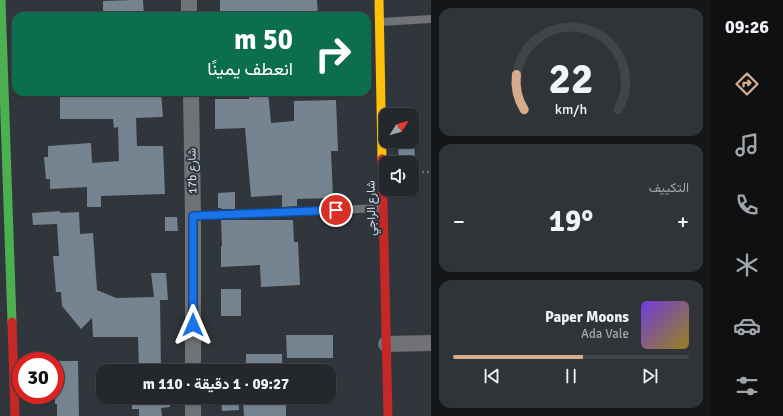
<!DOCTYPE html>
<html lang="ar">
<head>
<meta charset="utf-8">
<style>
  :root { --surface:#24282c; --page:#303438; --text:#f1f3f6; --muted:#a3a6a9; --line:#414448; --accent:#d6ab8b }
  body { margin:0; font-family:Signika,Vazirmatn,sans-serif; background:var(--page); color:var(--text); direction:rtl; height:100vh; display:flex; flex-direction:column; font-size:15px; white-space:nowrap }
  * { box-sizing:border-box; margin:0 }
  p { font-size:13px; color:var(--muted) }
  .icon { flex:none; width:22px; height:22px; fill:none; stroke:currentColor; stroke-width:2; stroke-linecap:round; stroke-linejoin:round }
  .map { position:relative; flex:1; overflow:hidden; direction:ltr }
  .sheet { display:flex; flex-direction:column; gap:8px; padding:8px; background:#141618; width:280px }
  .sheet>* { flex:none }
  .guide { position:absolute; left:12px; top:12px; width:359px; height:84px; border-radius:12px; box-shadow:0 1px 3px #0004,0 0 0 1px var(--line); direction:rtl; background:#0b6e4f; color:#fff; overflow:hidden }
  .needle { width:26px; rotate:53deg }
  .buttons { position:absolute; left:379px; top:108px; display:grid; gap:8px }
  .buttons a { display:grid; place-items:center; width:40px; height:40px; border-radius:8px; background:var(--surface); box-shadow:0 1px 3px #0004,0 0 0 1px var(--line); font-size:20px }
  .speed { position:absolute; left:12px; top:352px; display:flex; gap:8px; font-size:20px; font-weight:700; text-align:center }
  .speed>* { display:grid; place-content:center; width:52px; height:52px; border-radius:50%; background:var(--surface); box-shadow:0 1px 3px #0004,0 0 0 1px var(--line); line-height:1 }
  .speed .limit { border:6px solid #d22; background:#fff; color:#111 }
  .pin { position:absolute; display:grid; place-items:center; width:34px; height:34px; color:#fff; margin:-17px; border:2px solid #fff; border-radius:50%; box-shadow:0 1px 4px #0007 }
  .me { position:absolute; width:44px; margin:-22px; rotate:0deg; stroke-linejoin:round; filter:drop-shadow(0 0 3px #0008) }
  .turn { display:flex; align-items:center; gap:14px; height:84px; padding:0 12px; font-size:18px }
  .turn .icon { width:52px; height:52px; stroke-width:2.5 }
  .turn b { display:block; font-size:28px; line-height:34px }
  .big { font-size:30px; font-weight:700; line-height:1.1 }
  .sheet .tile { flex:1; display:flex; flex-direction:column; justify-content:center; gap:6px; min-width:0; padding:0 14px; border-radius:12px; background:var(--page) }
  .sheet .dial { align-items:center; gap:0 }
  .dial svg { height:104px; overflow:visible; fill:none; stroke:var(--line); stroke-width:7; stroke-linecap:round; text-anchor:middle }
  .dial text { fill:var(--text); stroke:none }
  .song { display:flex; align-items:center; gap:12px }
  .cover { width:48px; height:48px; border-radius:6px; background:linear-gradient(135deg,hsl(260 70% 55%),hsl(50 70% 35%)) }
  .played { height:4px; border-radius:2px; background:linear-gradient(90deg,var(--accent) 55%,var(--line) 55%) }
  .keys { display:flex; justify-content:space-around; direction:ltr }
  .heat { display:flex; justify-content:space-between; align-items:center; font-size:22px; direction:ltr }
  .trip { position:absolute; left:96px; top:364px; width:240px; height:40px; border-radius:12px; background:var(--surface); box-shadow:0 1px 3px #0004,0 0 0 1px var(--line); font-weight:700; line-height:40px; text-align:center; direction:rtl }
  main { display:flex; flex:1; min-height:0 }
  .tabs { display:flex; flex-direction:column; width:72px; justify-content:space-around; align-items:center; background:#0e1012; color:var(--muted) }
  .tabs .icon { width:28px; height:28px }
  .tabs .selected { color:var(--accent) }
  .tabs b { font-size:18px; color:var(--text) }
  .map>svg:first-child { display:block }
</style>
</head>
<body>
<main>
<nav class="tabs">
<b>09:26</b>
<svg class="icon selected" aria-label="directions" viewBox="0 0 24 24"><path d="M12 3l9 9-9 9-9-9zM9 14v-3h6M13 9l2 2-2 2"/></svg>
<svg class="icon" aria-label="music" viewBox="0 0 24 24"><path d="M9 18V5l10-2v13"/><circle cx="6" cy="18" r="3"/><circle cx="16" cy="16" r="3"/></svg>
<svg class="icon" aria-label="phone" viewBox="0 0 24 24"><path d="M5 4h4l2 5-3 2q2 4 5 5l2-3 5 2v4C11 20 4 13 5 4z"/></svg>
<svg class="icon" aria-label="climate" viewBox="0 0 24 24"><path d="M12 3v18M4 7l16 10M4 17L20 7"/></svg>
<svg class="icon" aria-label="car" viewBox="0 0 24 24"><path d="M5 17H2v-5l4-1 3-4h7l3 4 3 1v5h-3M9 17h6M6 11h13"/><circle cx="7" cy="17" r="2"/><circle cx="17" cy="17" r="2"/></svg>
<svg class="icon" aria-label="filters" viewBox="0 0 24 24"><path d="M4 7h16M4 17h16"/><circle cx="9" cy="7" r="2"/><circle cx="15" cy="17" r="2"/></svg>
</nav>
<section class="sheet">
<div class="tile dial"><svg viewBox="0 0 100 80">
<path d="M14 69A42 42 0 1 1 86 69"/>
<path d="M14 69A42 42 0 0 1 8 42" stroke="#d6ab8b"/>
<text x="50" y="56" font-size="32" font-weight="700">22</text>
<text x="50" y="72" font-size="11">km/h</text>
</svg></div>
<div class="tile"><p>التكييف</p>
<div class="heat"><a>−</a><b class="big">19°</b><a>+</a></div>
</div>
<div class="tile">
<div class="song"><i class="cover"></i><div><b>Paper Moons</b><p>Ada Vale</p></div></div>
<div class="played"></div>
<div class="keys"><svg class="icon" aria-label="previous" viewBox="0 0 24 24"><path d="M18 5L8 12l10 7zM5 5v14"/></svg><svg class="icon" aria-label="pause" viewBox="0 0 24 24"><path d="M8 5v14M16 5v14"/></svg><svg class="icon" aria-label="next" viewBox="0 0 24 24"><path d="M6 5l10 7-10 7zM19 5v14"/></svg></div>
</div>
</section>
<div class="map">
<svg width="431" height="416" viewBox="0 0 431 416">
  <rect width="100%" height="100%" fill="#30363b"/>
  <g fill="#758490">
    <polygon points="132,0 143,0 144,16 103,16 103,1"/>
    <polygon points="220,0 317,0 318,16 220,16"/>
    <polygon points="112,92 161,92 163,117 136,118 137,146 163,146 165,194 101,196 101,207 87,207 87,187 50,189 50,179 46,179 44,157 48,157 48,146 91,143 92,163 119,161 118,127 114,128 113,119 60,119 60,96 112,96"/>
    <polygon points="256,92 268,92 271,123 294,121 294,101 336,100 338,151 331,151 333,198 297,199 297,206 282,207 282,195 251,197 245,128 215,129 215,99 249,99 249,94 256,94"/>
    <polygon points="414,142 415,161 399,162 398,143"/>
    <polygon points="235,192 235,209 221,209 221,208 218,208 218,193"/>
    <polygon points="60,211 60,213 79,212 80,234 93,233 97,290 116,298 154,297 151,273 166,273 168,300 160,300 161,371 139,371 138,337 93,337 92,318 81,329 62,306 61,292 56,292 53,256 59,256 57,224 33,225 32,213"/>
    <polygon points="165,217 177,217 178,231 165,231"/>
    <polygon points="221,220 293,220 294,242 298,242 300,285 261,287 260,265 221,267 221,246 222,246"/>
    <rect x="221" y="289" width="20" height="27"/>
    <polygon points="286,335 333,335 333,358 287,358"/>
    <rect x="246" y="354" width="36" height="17"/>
    <polygon points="57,361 78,361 79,416 57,416 57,404 55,404 55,375 57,375"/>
    <polygon points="132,397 170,397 170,407 161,408 162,416 139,416 139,409 132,409"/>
    <polygon points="221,397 238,397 239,410 222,411"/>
    <polygon points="286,399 286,416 244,416 243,400"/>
  </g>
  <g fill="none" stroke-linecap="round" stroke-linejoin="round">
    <polyline stroke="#6a6d70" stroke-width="2.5" stroke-dasharray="2 3" stroke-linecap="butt" points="412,172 431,172"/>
    <g stroke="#707275" stroke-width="8">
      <polyline points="380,22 431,19"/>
      <polyline points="193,216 382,208"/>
    </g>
    <g stroke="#707275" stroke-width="16">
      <polyline points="189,0 189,16"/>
      <polyline points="191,92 193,216 193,371"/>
      <polyline points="386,344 431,343"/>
      <polyline points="193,397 193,416"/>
    </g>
    <polyline stroke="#4caf50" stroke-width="9" points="1,0 12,322"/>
    <polyline stroke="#ffc107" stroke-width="9" points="379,0 382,159"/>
    <g stroke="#c62828" stroke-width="9">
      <polyline points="382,159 388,416"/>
      <polyline points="12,322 15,416"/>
    </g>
  </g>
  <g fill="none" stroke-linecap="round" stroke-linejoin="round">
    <defs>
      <polyline id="route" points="193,325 193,216 336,210"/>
    </defs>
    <use href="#route" stroke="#114b97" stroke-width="10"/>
    <use href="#route" stroke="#1a73e8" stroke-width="7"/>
  </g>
  <g text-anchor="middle" stroke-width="4" stroke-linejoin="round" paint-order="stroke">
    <g font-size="12" fill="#d8dee4" stroke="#2c363f">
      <text transform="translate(192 171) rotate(-91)" y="4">17b شارع</text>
      <text transform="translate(371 208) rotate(-91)" y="4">شارع الراجي</text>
    </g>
  </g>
</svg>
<div class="buttons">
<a><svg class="needle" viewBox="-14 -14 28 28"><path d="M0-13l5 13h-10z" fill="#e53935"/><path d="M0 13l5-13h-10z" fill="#a3a6a9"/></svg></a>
<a><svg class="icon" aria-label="sound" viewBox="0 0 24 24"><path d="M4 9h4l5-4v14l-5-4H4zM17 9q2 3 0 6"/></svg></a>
</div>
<div class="speed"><div class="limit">30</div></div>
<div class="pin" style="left:336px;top:210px;background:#d93025"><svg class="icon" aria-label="arrive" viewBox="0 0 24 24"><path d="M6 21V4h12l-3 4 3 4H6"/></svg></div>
<svg class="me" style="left:193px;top:325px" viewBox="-20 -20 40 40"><path d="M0-17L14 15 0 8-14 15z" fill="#1a73e8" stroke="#fff" stroke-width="4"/></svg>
<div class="trip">09:27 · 1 دقيقة · 110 m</div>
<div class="guide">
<div class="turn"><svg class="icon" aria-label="right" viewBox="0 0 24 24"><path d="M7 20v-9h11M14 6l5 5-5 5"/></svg><div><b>50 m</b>انعطف يمينًا</div></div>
</div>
</div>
</main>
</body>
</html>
